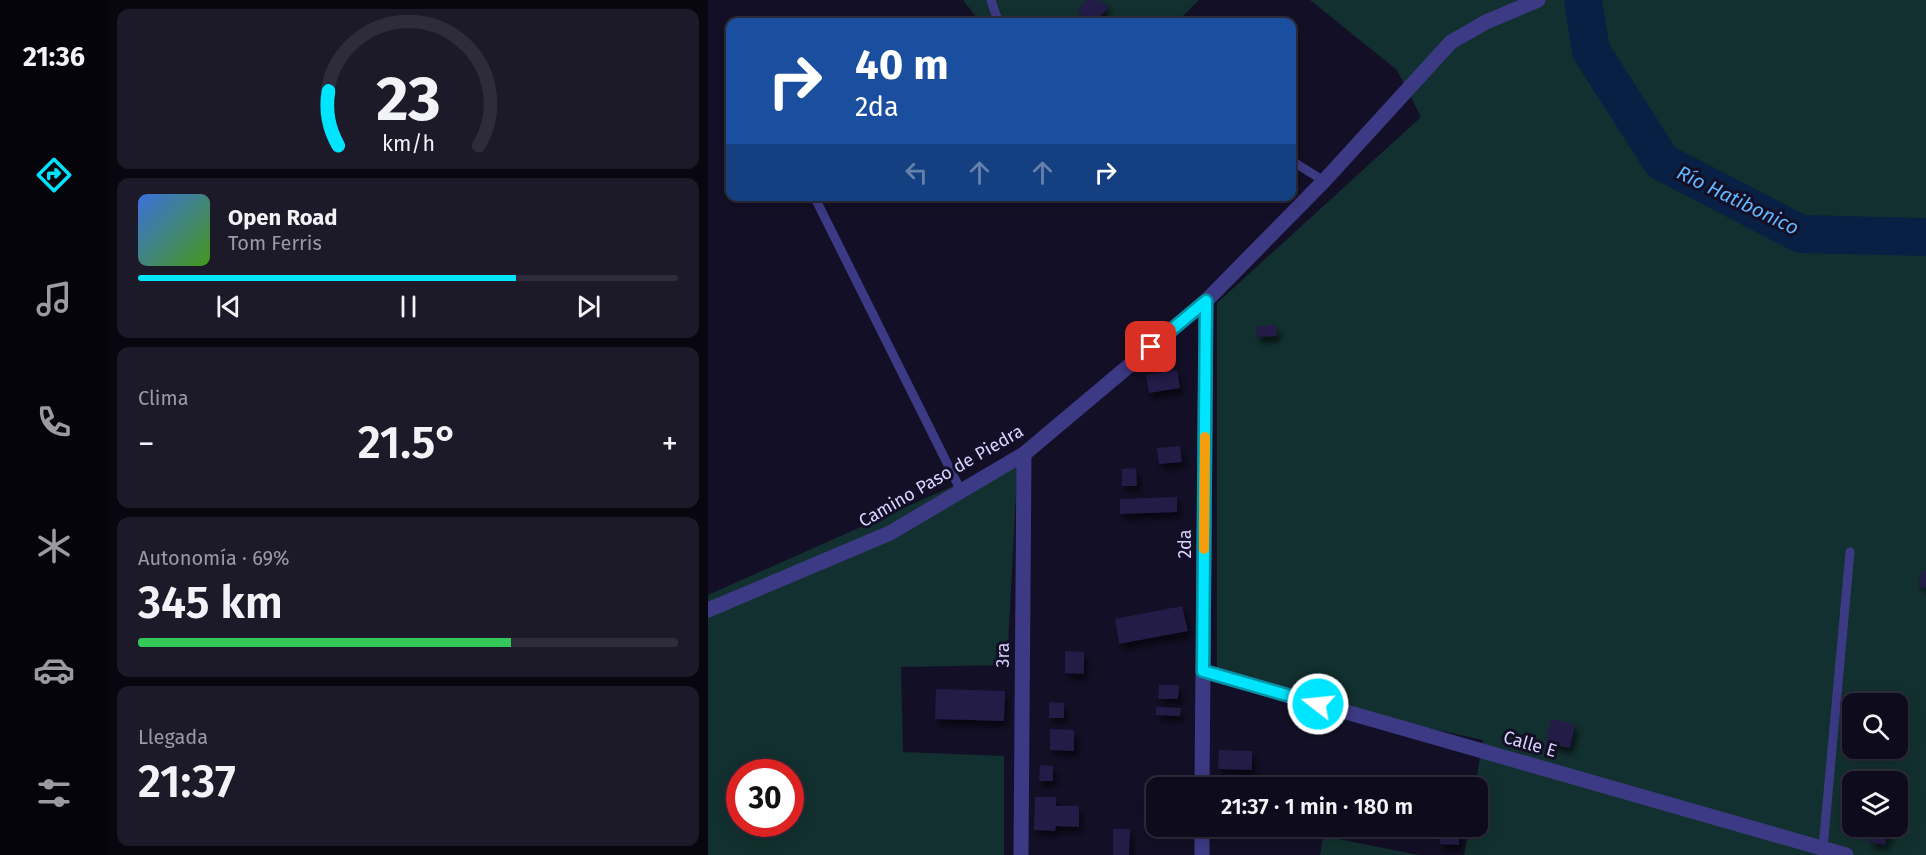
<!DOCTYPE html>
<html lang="es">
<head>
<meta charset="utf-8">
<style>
  :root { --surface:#0e0b1c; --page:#1c1929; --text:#f1f3f6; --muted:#9b9ba3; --line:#2e2b3b; --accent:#00e5ff }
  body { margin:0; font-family:"Fira Sans",sans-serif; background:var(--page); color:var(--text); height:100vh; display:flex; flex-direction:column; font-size:22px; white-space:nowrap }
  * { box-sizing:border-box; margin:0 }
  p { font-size:20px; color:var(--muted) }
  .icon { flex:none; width:33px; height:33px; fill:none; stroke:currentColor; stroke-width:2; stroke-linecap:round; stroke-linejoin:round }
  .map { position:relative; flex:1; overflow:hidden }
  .side { display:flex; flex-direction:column; gap:9px; padding:9px; background:#08060f; width:600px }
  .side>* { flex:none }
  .banner { position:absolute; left:18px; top:18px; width:570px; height:183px; border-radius:12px; box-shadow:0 3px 15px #0003,0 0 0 2px var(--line); background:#1a4fa0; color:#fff; overflow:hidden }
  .fabs { position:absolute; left:1134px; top:693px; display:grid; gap:12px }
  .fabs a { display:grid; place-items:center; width:66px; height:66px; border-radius:12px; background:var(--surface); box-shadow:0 3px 15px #0003,0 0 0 2px var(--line); font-size:30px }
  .speed { position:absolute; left:18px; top:759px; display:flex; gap:12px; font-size:30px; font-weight:700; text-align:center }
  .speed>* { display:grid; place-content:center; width:78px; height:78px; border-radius:50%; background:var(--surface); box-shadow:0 3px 15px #0003,0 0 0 2px var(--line); line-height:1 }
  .speed .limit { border:9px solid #d22; background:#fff; color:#111 }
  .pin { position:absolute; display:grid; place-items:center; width:51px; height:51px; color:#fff; margin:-26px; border-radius:12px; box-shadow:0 3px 9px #0006 }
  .me { position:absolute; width:66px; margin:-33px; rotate:286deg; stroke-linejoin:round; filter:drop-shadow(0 0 4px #0008) }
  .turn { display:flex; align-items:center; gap:21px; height:126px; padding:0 30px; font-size:27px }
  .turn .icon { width:78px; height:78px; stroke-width:2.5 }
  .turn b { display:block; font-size:42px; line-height:51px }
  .lanes { display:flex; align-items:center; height:57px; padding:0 30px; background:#0003; justify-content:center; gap:30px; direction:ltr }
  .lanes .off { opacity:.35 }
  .big { font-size:45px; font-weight:600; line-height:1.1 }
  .side .widget { flex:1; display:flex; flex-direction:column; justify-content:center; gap:9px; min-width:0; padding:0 21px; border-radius:12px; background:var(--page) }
  .side .dial { align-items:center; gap:0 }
  .dial svg { height:156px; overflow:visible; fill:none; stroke:var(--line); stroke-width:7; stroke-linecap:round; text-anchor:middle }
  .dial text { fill:var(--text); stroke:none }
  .song { display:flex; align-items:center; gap:18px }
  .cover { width:72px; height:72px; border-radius:9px; background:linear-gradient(135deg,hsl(220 70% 55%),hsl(100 70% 35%)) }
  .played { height:6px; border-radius:3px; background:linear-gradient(90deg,var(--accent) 70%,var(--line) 70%) }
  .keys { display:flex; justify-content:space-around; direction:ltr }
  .heat { display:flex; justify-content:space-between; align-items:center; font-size:33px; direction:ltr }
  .charge { height:9px; border-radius:4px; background:linear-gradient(90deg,#34c759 69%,var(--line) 0) }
  .trip { position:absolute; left:438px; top:777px; width:342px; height:60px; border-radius:12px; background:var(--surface); box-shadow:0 3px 15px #0003,0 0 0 2px var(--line); font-weight:600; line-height:60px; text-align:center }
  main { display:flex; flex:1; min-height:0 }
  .tab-bar { display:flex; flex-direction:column; width:108px; justify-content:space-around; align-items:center; background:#06040b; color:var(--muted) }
  .tab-bar .icon { width:42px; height:42px }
  .tab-bar .active { color:var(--accent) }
  .tab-bar b { font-size:27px; color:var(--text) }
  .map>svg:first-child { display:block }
</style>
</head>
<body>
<main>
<nav class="tab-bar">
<b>21:36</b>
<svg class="icon active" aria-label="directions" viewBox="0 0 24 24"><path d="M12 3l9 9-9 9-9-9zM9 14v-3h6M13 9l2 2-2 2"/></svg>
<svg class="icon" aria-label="music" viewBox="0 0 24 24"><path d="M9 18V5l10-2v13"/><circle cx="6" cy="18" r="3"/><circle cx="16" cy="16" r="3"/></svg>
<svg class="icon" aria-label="phone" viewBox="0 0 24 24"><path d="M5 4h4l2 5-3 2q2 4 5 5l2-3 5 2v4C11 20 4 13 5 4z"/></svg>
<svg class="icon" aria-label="climate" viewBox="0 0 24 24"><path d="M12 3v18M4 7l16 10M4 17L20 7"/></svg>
<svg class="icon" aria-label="car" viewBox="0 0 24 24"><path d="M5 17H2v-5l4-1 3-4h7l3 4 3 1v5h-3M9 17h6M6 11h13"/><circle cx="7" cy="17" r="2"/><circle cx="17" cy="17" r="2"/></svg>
<svg class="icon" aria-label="filters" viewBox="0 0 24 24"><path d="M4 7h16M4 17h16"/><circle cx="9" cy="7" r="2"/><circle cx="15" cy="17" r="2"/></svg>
</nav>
<section class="side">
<div class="widget dial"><svg viewBox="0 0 100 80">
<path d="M14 69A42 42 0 1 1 86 69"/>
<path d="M14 69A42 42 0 0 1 9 41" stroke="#00e5ff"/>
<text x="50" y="56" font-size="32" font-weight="700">23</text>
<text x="50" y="72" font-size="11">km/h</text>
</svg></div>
<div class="widget">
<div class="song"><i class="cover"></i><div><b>Open Road</b><p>Tom Ferris</p></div></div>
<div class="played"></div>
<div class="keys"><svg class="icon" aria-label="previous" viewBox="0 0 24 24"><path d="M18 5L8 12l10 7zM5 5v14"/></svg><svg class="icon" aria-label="pause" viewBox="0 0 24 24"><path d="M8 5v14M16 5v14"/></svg><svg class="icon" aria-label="next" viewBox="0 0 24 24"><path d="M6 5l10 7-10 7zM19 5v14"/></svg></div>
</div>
<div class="widget"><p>Clima</p>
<div class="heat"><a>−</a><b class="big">21.5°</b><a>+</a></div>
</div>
<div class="widget"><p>Autonomía · 69%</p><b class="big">345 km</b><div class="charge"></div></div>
<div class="widget"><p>Llegada</p><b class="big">21:37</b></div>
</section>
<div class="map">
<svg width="1218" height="855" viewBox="0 0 1218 855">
  <defs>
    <filter id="shadow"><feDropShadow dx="3.5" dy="6" stdDeviation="3" flood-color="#0009"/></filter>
  </defs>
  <rect width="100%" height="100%" fill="#130f26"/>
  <g fill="#12302f" fill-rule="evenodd">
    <polygon points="255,0 491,0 469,22 272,22"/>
    <path d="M602 0H1218V855H756L761 827 770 826 767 787 775 740 509 682V303L713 117 689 70ZM1144 704H1190V748H1144ZM1144 782H1190V826H1144Z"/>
    <path d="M310 457 299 665 193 667 195 752 296 756V855H0V595ZM32 772H82V824H32Z"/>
    <polygon points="615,836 711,855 612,855"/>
  </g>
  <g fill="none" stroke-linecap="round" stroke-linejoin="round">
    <polyline stroke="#0a1f44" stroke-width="38" points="875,0 883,51 954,162 1093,234 1218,237"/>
  </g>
  <g fill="#241b47" filter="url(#shadow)">
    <polygon points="379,0 392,0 400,8 387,22 381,22 369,11"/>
    <polygon points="568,325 569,336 549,337 548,326"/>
    <polygon points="469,370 472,388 441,393 438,375"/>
    <polygon points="472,446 474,462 451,464 449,448"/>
    <polygon points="428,468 429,486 414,486 414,469"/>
    <polygon points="469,497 469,512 412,514 412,499"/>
    <polygon points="1214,570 1218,570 1218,588 1210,586"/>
    <polygon points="474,606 480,631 411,644 407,619"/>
    <polygon points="357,651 376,652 376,674 357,673"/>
    <polygon points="451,685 471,685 470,699 450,699"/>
    <polygon points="228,689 297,691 296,721 227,719"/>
    <polygon points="341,702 356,703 356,718 341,718"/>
    <polygon points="448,707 473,708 472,716 448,715"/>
    <polygon points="843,719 867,724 862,748 838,743"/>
    <polygon points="342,729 366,730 366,751 342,750"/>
    <polygon points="511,750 544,751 544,770 510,769"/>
    <polygon points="332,765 345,766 345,781 331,781"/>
    <polygon points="327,797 348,797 348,806 371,806 371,827 348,826 347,831 326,830"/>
    <polygon points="732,826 751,826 751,845 732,844"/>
    <polygon points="1164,826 1181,826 1177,845 1161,842"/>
    <polygon points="405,829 422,829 421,855 405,855"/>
  </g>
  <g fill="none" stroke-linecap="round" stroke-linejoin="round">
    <g stroke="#3d3a85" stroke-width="9">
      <polyline points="283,0 289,18 295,22"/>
      <polyline points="584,161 616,181"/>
      <polyline points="106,196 253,491"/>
      <polyline points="1115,848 1142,552"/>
    </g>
    <g stroke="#3d3a85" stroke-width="15">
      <polyline points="0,610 182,533 316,454 498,301 616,181 743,42 778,22 830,0"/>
      <polyline points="495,671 1138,855"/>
      <polyline points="494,788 498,301"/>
      <polyline points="313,855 316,454"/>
      <polyline points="494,855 494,826"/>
    </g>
  </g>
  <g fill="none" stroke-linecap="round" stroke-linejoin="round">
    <defs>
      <polyline id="route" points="443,347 498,301 495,671 610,704"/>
    </defs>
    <use href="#route" stroke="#0095a6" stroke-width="15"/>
    <use href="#route" stroke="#00e5ff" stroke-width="10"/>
    <polyline stroke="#f59e0b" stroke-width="10" points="496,549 497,437"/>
  </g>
  <g text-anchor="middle" stroke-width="6" stroke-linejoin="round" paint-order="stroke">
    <g font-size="18" fill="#d9d4ff" stroke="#130f26">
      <text transform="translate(233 476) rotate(-30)" y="6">Camino Paso de Piedra</text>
      <text transform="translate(477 544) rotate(-90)" y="6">2da</text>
      <text transform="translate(295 655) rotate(-90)" y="6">3ra</text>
      <text transform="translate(822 744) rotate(16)" y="6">Calle E</text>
    </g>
    <g font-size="20" font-style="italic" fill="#62b6ff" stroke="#130f26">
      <text transform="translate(1030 200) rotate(26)" y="7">Río Hatibonico</text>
    </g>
  </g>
</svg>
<div class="fabs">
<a><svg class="icon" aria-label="search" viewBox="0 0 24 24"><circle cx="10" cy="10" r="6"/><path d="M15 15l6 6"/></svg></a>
<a><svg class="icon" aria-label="layers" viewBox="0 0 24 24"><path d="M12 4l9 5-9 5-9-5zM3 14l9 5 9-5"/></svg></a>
</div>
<div class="speed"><div class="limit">30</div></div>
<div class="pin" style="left:443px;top:347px;background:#d93025"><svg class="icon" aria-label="arrive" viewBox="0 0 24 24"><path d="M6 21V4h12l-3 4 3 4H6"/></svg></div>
<svg class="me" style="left:610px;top:704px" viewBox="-20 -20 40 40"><circle r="17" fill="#00e5ff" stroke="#fff" stroke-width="3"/><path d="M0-11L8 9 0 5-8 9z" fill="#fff"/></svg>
<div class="trip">21:37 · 1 min · 180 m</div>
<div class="banner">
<div class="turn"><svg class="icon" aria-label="right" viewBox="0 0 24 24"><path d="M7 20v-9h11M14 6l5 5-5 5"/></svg><div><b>40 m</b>2da</div></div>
<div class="lanes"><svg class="icon off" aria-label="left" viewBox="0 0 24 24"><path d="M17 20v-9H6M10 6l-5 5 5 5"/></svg><svg class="icon off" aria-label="ahead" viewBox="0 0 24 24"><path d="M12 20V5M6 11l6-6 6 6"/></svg><svg class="icon off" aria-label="ahead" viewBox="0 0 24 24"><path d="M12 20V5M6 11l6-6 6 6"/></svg><svg class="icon" aria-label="right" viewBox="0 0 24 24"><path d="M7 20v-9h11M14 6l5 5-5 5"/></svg></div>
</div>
</div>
</main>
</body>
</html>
